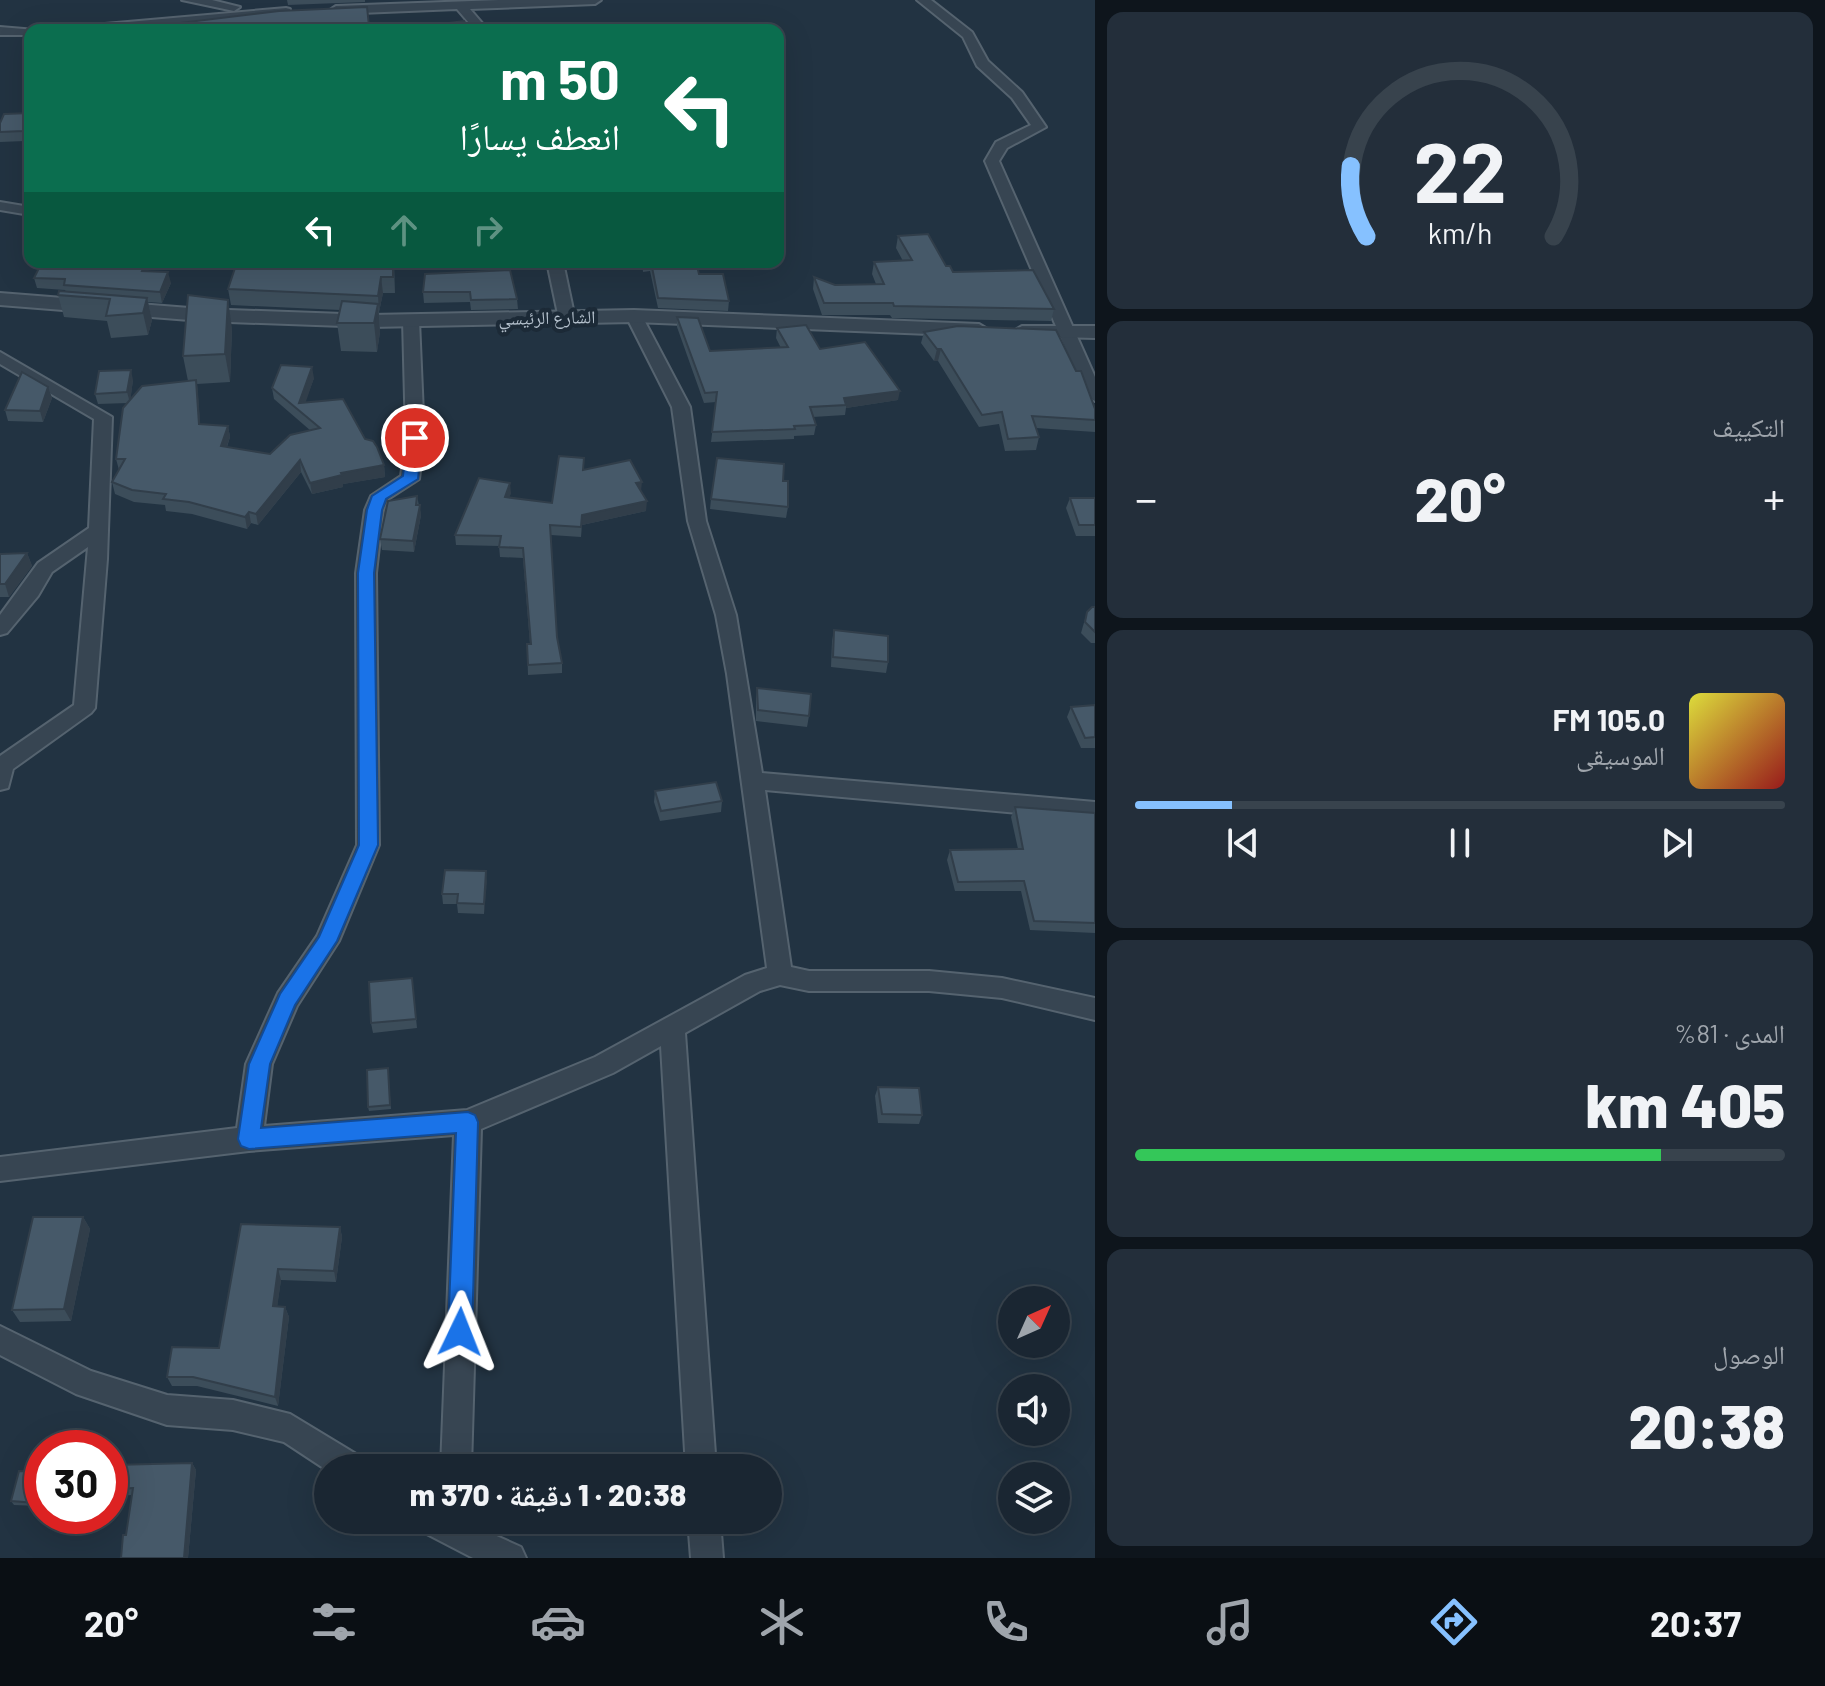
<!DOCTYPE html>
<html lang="ar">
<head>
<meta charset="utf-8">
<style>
  :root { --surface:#1a2632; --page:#232e3a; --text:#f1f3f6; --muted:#9fa5ac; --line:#38434d; --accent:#86c1ff }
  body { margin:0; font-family:Barlow,"Noto Naskh Arabic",sans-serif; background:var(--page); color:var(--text); direction:rtl; height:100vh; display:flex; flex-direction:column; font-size:30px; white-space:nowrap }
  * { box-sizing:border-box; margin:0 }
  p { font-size:26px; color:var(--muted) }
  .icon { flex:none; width:44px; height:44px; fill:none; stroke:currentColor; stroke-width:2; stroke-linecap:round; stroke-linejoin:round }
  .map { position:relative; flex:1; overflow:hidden; direction:ltr }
  .side { display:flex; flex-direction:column; gap:12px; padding:12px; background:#0e151c; width:730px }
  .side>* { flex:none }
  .banner { position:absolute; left:24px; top:24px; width:760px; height:244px; border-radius:16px; box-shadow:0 8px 32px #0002,0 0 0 2px var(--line); direction:rtl; background:#0b6e4f; color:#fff; overflow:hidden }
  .needle { width:52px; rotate:45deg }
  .fabs { position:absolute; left:998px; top:1286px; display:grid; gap:16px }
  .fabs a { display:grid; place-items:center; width:72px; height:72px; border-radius:50%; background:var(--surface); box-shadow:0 8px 32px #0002,0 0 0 2px var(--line); font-size:40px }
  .speed { position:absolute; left:24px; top:1430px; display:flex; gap:16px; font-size:40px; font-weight:700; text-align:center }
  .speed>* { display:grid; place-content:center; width:104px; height:104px; border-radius:50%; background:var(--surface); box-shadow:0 8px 32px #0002,0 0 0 2px var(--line); line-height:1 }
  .speed .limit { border:12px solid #d22; background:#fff; color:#111 }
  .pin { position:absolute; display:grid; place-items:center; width:68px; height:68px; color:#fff; margin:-34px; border:4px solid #fff; border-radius:50%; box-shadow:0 2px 8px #0007 }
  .me { position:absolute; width:88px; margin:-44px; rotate:2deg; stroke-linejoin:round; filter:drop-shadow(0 0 6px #0008) }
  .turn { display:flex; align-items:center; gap:28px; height:168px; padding:0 32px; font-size:36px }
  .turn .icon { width:104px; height:104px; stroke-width:2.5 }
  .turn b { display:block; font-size:56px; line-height:68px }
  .lanes { display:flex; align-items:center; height:76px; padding:0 32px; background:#0003; justify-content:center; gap:40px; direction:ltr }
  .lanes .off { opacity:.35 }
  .big { font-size:60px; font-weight:800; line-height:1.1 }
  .side .card { flex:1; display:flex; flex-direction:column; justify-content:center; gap:12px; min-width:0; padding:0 28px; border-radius:16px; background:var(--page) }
  .side .dial { align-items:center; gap:0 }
  .dial svg { height:208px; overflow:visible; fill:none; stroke:var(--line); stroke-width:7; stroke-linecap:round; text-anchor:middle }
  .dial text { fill:var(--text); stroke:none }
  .song { display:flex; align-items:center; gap:24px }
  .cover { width:96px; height:96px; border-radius:12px; background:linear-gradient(135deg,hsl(60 70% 55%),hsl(0 70% 35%)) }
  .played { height:8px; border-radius:4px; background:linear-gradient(90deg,var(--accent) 15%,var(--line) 15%) }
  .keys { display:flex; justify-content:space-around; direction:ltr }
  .heat { display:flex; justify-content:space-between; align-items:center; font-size:44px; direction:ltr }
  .charge { height:12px; border-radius:6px; background:linear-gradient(90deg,#34c759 81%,var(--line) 0) }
  .trip { position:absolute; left:314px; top:1454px; width:468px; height:80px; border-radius:40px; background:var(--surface); box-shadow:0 8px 32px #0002,0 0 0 2px var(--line); font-weight:800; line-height:80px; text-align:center; direction:rtl }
  .dock { display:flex; height:128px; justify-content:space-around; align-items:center; background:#0a0f14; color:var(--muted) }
  .dock .icon { width:56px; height:56px }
  .dock .current { color:var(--accent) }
  .dock b { font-size:36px; color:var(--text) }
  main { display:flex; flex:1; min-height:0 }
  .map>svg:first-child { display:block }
</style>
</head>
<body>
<main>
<section class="side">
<div class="card dial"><svg viewBox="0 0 100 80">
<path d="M14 69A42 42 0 1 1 86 69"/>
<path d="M14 69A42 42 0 0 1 8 42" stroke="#86c1ff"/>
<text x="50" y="56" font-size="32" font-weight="700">22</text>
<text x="50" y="72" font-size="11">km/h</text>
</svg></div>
<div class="card"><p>التكييف</p>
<div class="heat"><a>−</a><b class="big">20°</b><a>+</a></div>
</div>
<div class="card">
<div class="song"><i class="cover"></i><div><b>105.0 FM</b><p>الموسيقى</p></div></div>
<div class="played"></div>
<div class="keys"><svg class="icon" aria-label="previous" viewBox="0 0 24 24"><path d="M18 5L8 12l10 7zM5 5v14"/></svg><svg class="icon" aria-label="pause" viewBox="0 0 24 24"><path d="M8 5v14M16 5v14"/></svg><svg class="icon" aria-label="next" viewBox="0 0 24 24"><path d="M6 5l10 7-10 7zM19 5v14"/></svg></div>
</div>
<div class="card"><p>المدى · 81%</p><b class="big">405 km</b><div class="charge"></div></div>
<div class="card"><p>الوصول</p><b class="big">20:38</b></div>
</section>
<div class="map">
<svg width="1095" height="1558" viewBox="0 0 1095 1558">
  <rect width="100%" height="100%" fill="#223342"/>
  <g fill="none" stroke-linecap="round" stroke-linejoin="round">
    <defs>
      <g id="minor">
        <polygon points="182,0 212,0 240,7 234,11"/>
        <polygon points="499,0 601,0 595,4 470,9 488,30 475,30 457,9 336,14 330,10 336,6"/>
        <polygon points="917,0 931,0 972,32 988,61 1022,92 1046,127 1007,148 999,161 1095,377 1095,401 1086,396 985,161 996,142 1031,125 1012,98 977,66 963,37"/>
        <polygon points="286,8 290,9 290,15 125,30 76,30 82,26"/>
        <polygon points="0,27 36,30 30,30 30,35 0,35"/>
        <polygon points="0,202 30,207 30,215 0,210"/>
        <polygon points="547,262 563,262 575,319 573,322 561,322 559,319"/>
        <polygon points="634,311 642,316 690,407 706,521 736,615 762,773 1095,802 1095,820 765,790 791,967 809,971 929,971 1002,978 1095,998 1095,1020 1002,998 929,991 809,991 780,985 760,991 685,1033 716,1468 686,1468 661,1046 613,1073 481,1129 471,1468 441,1468 454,1135 249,1151 0,1181 0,1157 237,1128 246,1064 278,993 317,936 357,845 356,573 365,510 371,496 401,476 406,438 403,320 411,315 419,320 424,438 419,479 388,499 383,510 376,573 379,845 339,941 297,1006 272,1064 264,1126 467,1110 595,1057 745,975 767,968 727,674 716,615 688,521 672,407 626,316"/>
        <polygon points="0,352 112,417 107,559 95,708 91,713 13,769 8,788 0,790 0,756 74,705 88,547 52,572 38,596 7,633 0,635 0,615 38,563 89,528 94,419 0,364"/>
        <polygon points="0,1326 91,1371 167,1395 233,1400 290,1414 361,1457 365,1468 328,1468 328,1471 284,1442 233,1430 167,1425 76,1394 0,1355"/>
        <polygon points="416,1520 461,1520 521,1547 526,1558 473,1558 421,1531"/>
        <polygon points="688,1520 720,1520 723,1558 691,1558"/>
      </g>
      <g id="tertiary">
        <polygon points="0,293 202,309 371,315 634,310 979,324 989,330 979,336 634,322 371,327 202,321 0,305"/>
        <polygon points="1022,326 1095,326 1095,338 1015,336 1012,332"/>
      </g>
    </defs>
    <use href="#minor" stroke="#55636f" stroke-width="4"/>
    <use href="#tertiary" stroke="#55636f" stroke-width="4"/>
    <use href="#minor" fill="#374552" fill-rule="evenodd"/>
    <use href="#tertiary" fill="#374552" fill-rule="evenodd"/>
  </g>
  <g fill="#3c4d5a">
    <polygon points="287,0 365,0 365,2 288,5"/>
    <polygon points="367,7 370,30 164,30"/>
    <polygon points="0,123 30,129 25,141 0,142"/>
    <polygon points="898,236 946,266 953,272 1054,309 1051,321 892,318 890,315 822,315 813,289 814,277 835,285 876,284 872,274 874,262 903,261 896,248"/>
    <polygon points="394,262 395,293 383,293 379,312 380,332 377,352 341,351 337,323 340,310 231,305 228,289"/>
    <polygon points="642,262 696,262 699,274 729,301 728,311 658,308 650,271 643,272"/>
    <polygon points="510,270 517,299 518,309 471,310 470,302 424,303 423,292"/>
    <polygon points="149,272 171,283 162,303 148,302 152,320 148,335 111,338 107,321 64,317 58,295 66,292 65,290 37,288 34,278"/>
    <polygon points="677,317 710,351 781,348 776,338 777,328 820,349 898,400 846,408 845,415 813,417 816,425 814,435 794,436 794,439 711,442 716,402 704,403 677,327"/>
    <polygon points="232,328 230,382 197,384 200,424 228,426 230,437 227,447 270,454 311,431 274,399 272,388 314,378 305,402 365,439 384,465 385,477 343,484 343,487 312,494 301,472 258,525 251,523 247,529 192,514 166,511 165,505 134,502 115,494 112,482 119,470 116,459 128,403 98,404 95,394 133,380 130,401 188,381 183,356"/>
    <polygon points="924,332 1095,409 1095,432 1036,428 1039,437 1036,450 1005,451 999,424 979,427 938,361 934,361 921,343"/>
    <polygon points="48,387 52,398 43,422 8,421 5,410"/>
    <polygon points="584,469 641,492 646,511 582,525 581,537 551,535 557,637 562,663 562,673 528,675 527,644 530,644 523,558 500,557 499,546 456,545 455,535 511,493 509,497 552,503"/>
    <polygon points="783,481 788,507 786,518 710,509 711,499"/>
    <polygon points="417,496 421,515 414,552 382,550 380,539"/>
    <polygon points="1070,498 1095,498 1095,536 1076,536 1066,508"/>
    <polygon points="27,553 32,566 9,597 0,597 0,554"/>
    <polygon points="1095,607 1095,643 1091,643 1081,633 1087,612"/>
    <polygon points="834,630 888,662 886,673 831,667 832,641"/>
    <polygon points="757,688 809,716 807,727 756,721 756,698"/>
    <polygon points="1095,705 1095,748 1081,748 1067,717 1071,707"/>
    <polygon points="655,791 722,801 721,812 660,821 654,802"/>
    <polygon points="1015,807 1095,813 1095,933 1030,930 1021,891 955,891 947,860 950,850 1018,849 1011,817"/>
    <polygon points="486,871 484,914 458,913 457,904 443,904 442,894"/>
    <polygon points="412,978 417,1028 373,1033 371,1023"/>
    <polygon points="388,1068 391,1109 369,1111 368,1107"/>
    <polygon points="878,1087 922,1115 919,1124 878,1123 875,1096"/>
    <polygon points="83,1217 90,1229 71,1321 20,1322 12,1310"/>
    <polygon points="241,1224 340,1227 342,1237 336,1282 281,1280 277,1306 285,1307 289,1317 278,1406 197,1386 172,1386 167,1377 219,1348"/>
    <polygon points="192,1463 196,1470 188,1558 121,1558 126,1535 132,1495 113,1496 110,1491 110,1478"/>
    <polygon points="42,1472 42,1492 39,1506 14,1505 11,1501"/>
  </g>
  <g fill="#313e4a">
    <polygon points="30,114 30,129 25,141 23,131"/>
    <polygon points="146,262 152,262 144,282 142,271"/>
    <polygon points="168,272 171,283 162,303 160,292"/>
    <polygon points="381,277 383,293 379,312 378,296"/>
    <polygon points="147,298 152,320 148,335 143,313"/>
    <polygon points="228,300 232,328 230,382 225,354"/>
    <polygon points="378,304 380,332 377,352 374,323"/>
    <polygon points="937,349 941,349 938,361 934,361"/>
    <polygon points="312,367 314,378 302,413 299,403"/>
    <polygon points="131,370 133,380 130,403 127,392"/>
    <polygon points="196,380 198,391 201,435 199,424"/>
    <polygon points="48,387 52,398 43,422 40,411"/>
    <polygon points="900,391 898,400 846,408 846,405 844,398"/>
    <polygon points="228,426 230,437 223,457 221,446"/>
    <polygon points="300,460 301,472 258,525 256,514"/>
    <polygon points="384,465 385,477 343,484 343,487 312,494 310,483 341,473"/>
    <polygon points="642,482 641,491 636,483"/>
    <polygon points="510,483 511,493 506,506 505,497"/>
    <polygon points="647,501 646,511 582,525 581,537 582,515"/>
    <polygon points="420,505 421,515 414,552 413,541"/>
    <polygon points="249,512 251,523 247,529 245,517"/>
    <polygon points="27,553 32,566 9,597 5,584"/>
    <polygon points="486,871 487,882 484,914 484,904"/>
    <polygon points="83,1217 90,1229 71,1321 64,1309"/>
    <polygon points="340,1227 342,1237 336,1282 334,1271"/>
    <polygon points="278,1269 281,1280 276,1316 273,1306"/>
    <polygon points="285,1307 289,1317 278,1406 275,1397"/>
    <polygon points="192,1463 196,1470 188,1558 184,1558"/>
    <polygon points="42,1477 42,1492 39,1506 36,1503"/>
  </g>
  <g fill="#465969" stroke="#313e4a" stroke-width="2">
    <polygon points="367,7 369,26 322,29 322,30 164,30 163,25 279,11"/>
    <polygon points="464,21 469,30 427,30 425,26"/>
    <polygon points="30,113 23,131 0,132 0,123 4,114"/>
    <polygon points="928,234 946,266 950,266 953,272 1033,270 1054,309 894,306 893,303 824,303 814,277 835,285 884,284 874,262 912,260 898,236"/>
    <polygon points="42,262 146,262 142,271 168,272 160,292 64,285 65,279 34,278"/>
    <polygon points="237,262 393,262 393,277 381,277 378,296 228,289"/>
    <polygon points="651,262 696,262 699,274 723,274 729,301 658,298"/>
    <polygon points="510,270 517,299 471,300 470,292 423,292 425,274"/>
    <polygon points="59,291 147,298 143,313 106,316 110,299 58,295"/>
    <polygon points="188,295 228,300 225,354 183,356"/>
    <polygon points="342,301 378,304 374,323 337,323"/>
    <polygon points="677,317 698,318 710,351 788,347 777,328 806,325 820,349 865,342 900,391 844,398 846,405 810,407 816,425 794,426 795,429 712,432 717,392 705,393"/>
    <polygon points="958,326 1056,330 1076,371 1081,371 1095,409 1095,420 1032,416 1039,437 1008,439 1002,412 982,415 941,349 937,349 924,332"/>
    <polygon points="281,365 312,367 299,403 343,399 365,439 373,441 377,447 384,465 341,473 342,475 310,483 300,460 256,514 249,512 245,517 189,502 163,499 166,494 132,490 112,482 125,459 116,459 123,408 142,386 196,380 199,424 228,426 221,446 270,454 290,435 320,428 272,388"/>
    <polygon points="131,370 127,392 95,394 99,371"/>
    <polygon points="22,372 48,387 40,411 5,410"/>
    <polygon points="559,456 584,458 583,470 630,460 642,482 636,483 647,501 582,515 581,527 550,525 557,637 562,663 528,665 527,644 531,644 523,548 499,547 501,536 455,535 479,478 510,483 505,497 552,503"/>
    <polygon points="717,458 784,464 783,481 788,481 788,507 711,499"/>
    <polygon points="417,496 416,505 420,505 413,541 380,539 388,501"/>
    <polygon points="1070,498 1095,498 1095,525 1079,525"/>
    <polygon points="27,553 5,584 0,584 0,554"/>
    <polygon points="1092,607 1095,607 1095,632 1085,622 1087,612"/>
    <polygon points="834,630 888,636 888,662 833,657"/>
    <polygon points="757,688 811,694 809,716 758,710"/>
    <polygon points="1095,705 1095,737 1085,738 1071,707"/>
    <polygon points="716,782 722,801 661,811 655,791"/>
    <polygon points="1015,807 1095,813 1095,923 1034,921 1024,881 958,882 950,850 1023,849"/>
    <polygon points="445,870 486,871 484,904 457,903 458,894 442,894"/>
    <polygon points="412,978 416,1019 371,1023 369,982"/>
    <polygon points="388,1068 390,1105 368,1107 367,1070"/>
    <polygon points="878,1087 919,1088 922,1115 882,1114"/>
    <polygon points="33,1217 83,1217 64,1309 12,1310"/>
    <polygon points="241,1224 340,1227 334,1271 278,1269 273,1306 285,1307 275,1397 193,1377 167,1377 172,1347 219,1348"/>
    <polygon points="192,1463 184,1558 121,1558 123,1535 126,1535 133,1488 110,1489 112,1465"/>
    <polygon points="19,1471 42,1472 36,1503 11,1501"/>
  </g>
  <polygon fill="#1a73e8" stroke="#114b97" stroke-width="2" points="415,434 422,438 418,479 386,499 382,510 374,573 378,845 337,941 295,1005 270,1064 261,1128 468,1112 475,1115 478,1122 472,1332 469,1341 460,1344 452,1341 448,1332 456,1133 249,1149 241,1146 238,1139 249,1064 280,994 319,937 359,845 358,573 367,510 372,496 403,476 407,438"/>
  <g text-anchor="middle" stroke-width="8" stroke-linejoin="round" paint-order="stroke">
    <g font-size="18" fill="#b4c0cc" stroke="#1c2a37">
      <text transform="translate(547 318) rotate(-1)" y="6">الشارع الرئيسي</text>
    </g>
  </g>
</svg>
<div class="fabs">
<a><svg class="needle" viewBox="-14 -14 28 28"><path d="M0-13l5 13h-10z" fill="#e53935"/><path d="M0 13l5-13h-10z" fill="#9fa5ac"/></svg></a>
<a><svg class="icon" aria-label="sound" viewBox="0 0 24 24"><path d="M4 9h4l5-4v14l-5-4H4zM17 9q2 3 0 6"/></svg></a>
<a><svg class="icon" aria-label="layers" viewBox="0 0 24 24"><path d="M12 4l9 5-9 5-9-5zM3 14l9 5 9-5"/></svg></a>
</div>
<div class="speed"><div class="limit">30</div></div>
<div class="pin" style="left:415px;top:438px;background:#d93025"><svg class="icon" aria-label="arrive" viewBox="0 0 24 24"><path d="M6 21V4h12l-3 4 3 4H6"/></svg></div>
<svg class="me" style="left:460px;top:1332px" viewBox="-20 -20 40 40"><path d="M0-17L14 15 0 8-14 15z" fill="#1a73e8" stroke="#fff" stroke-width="4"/></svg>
<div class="trip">20:38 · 1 دقيقة · 370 m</div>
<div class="banner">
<div class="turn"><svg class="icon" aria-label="left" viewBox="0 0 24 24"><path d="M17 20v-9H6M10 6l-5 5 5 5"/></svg><div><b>50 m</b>انعطف يسارًا</div></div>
<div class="lanes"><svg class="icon" aria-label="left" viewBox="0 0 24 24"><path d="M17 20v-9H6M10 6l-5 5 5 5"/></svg><svg class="icon off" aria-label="ahead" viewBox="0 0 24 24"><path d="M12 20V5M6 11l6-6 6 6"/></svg><svg class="icon off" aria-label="right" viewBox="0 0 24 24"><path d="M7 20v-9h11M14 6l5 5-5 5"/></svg></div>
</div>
</div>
</main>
<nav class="dock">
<b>20:37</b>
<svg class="icon current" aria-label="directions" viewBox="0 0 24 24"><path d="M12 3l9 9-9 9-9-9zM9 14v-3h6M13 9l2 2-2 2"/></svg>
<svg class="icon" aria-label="music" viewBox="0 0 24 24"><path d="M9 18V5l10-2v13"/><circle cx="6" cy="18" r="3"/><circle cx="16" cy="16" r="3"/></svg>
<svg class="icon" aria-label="phone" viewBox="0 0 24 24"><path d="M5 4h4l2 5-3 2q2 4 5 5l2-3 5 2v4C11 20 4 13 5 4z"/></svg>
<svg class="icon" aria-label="climate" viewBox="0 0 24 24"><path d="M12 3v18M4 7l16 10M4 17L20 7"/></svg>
<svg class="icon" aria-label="car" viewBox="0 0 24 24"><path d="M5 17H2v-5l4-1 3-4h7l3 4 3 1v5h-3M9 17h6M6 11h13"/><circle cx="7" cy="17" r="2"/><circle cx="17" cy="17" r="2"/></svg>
<svg class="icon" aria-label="filters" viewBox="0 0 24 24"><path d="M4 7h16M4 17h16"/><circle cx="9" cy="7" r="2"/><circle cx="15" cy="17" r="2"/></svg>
<b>20°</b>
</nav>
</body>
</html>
